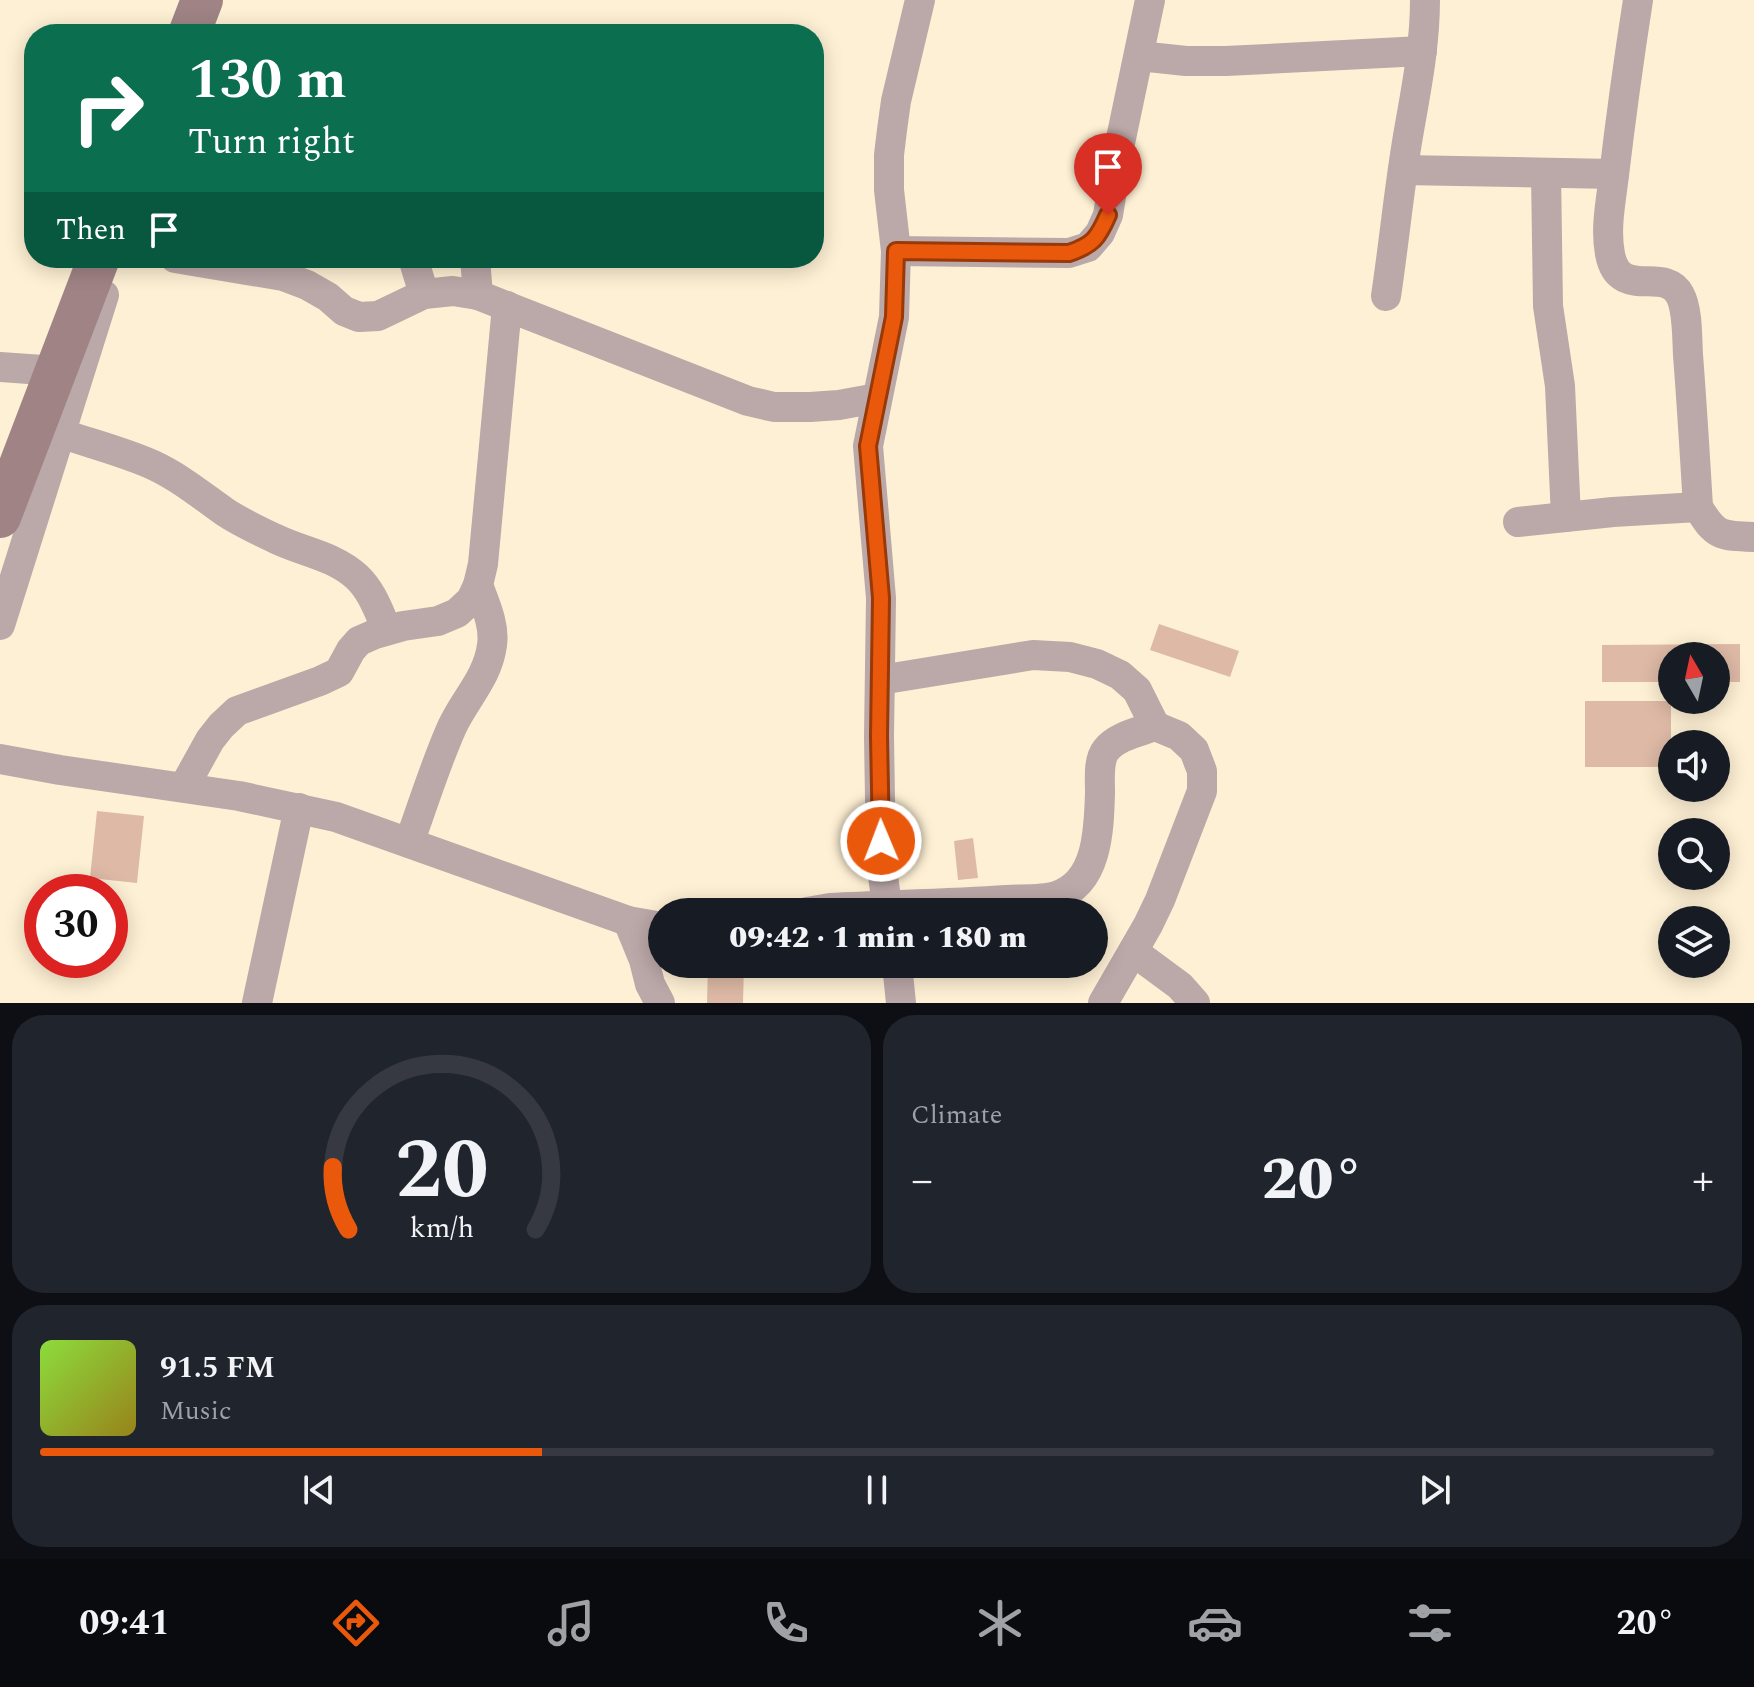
<!DOCTYPE html>
<html lang="en">
<head>
<meta charset="utf-8">
<style>
  :root { --surface:#171b24; --page:#20242c; --text:#f1f3f6; --muted:#9ea1a6; --line:#363941; --accent:#ea580c }
  body { margin:0; font-family:Spectral,serif; background:var(--page); color:var(--text); height:100vh; display:flex; flex-direction:column; font-size:30px; white-space:nowrap }
  * { box-sizing:border-box; margin:0 }
  p { font-size:26px; color:var(--muted) }
  .icon { flex:none; width:44px; height:44px; fill:none; stroke:currentColor; stroke-width:2; stroke-linecap:round; stroke-linejoin:round }
  .map { position:relative; height:1003px; overflow:hidden }
  .side { display:flex; flex-direction:column; gap:12px; padding:12px; background:#0d0f14; flex:1 }
  .side>* { flex:none }
  .top-card { position:absolute; left:24px; top:24px; width:800px; height:244px; border-radius:32px; box-shadow:0 4px 20px #0003; background:#0b6e4f; color:#fff; overflow:hidden }
  .needle { width:52px; rotate:351deg }
  .controls { position:absolute; left:1658px; top:642px; display:grid; gap:16px }
  .controls a { display:grid; place-items:center; width:72px; height:72px; border-radius:50%; background:var(--surface); box-shadow:0 4px 20px #0003; font-size:40px }
  .speed { position:absolute; left:24px; top:874px; display:flex; gap:16px; font-size:40px; font-weight:700; text-align:center }
  .speed>* { display:grid; place-content:center; width:104px; height:104px; border-radius:50%; background:var(--surface); box-shadow:0 4px 20px #0003; line-height:1 }
  .speed .limit { border:12px solid #d22; background:#fff; color:#111 }
  .pin { position:absolute; display:grid; place-items:center; width:68px; height:68px; color:#fff; margin:-82px -34px; border-radius:50% 50% 50% 0; rotate:-45deg; box-shadow:0 0 8px #0007 }
  .pin .icon { rotate:45deg }
  .me { position:absolute; width:88px; margin:-44px; rotate:359deg; stroke-linejoin:round; filter:drop-shadow(0 0 6px #0008) }
  .turn { display:flex; align-items:center; gap:28px; height:168px; padding:0 32px; font-size:36px }
  .turn .icon { width:104px; height:104px; stroke-width:2.5 }
  .turn b { display:block; font-size:56px; line-height:68px }
  .then { display:flex; align-items:center; height:76px; padding:0 32px; background:#0003; gap:16px; font-size:30px }
  .big { font-size:60px; font-weight:800; line-height:1.1 }
  .side .tile { flex:1; display:flex; flex-direction:column; justify-content:center; gap:12px; min-width:0; padding:0 28px; border-radius:32px; background:var(--page) }
  .side .dial { align-items:center; gap:0 }
  .dial svg { height:208px; overflow:visible; fill:none; stroke:var(--line); stroke-width:7; stroke-linecap:round; text-anchor:middle }
  .dial text { fill:var(--text); stroke:none }
  .song { display:flex; align-items:center; gap:24px }
  .cover { width:96px; height:96px; border-radius:12px; background:linear-gradient(135deg,hsl(90 70% 55%),hsl(50 70% 35%)) }
  .played { height:8px; border-radius:4px; background:linear-gradient(90deg,var(--accent) 30%,var(--line) 30%) }
  .keys { display:flex; justify-content:space-around; direction:ltr }
  .heat { display:flex; justify-content:space-between; align-items:center; font-size:44px; direction:ltr }
  .side .tiles { flex:1; display:grid; gap:12px; grid-template-columns:1fr 1fr }
  .tile:last-child { grid-column:span 2 }
  .trip { position:absolute; left:648px; top:898px; width:460px; height:80px; border-radius:40px; background:var(--surface); box-shadow:0 4px 20px #0003; font-weight:800; line-height:80px; text-align:center }
  .dock { display:flex; height:128px; justify-content:space-around; align-items:center; background:#090b0e; color:var(--muted) }
  .dock .icon { width:56px; height:56px }
  .dock .active { color:var(--accent) }
  .dock b { font-size:36px; color:var(--text) }
  .map>svg:first-child { display:block }
</style>
</head>
<body>
<div class="map">
<svg width="1754" height="1003" viewBox="0 0 1754 1003">
  <rect width="100%" height="100%" fill="#fef0d4"/>
  <g fill="#debaa6">
    <polygon points="1159,624 1239,651 1230,677 1150,650"/>
    <polygon points="1740,644 1740,682 1716,682 1716,656 1672,656 1672,682 1602,682 1602,645"/>
    <rect x="1585" y="701" width="86" height="66"/>
    <polygon points="97,811 144,816 137,883 90,878"/>
    <polygon points="973,838 978,878 958,880 954,841"/>
    <polygon points="708,964 744,964 743,1003 707,1003"/>
  </g>
  <g fill="none" stroke-linecap="round" stroke-linejoin="round">
    <g stroke="#bba8a8" stroke-width="30">
      <path d="M1638 0C1629 58 1621 116 1614 175 1611 201 1605 228 1610 254 1619 302 1665 265 1680 295 1688 310 1687 339 1688 355 1692 406 1695 457 1698 507 1715 536 1721 536 1754 537"/>
      <polyline points="1139,56 1186,61 1226,61 1422,51"/>
      <polyline points="1403,170 1614,174"/>
      <polyline points="1546,173 1548,306 1560,386 1566,517"/>
      <polyline points="896,251 1069,253 1088,247 1100,233 1108,215 1119,148 1150,0"/>
      <polyline points="175,258 283,276 307,285 328,297 344,311 359,317 378,316 424,294 453,291 478,295 748,401 774,407 810,407 839,405 877,398"/>
      <polyline points="413,258 424,294"/>
      <polyline points="475,258 478,295"/>
      <path d="M1386 296C1394 243 1399 189 1408 136 1416 90 1425 46 1425 0"/>
      <polyline points="0,367 57,371"/>
      <path d="M36 424C74 440 115 448 153 465 179 477 201 495 225 512 240 522 257 530 274 538 302 552 333 555 357 577 372 591 379 612 387 630"/>
      <polyline points="1518,522 1613,512 1698,507"/>
      <polyline points="0,625 104,295"/>
      <polyline points="880,680 1033,655 1070,657 1097,664 1120,675 1137,690 1155,726"/>
      <polyline points="0,759 60,770 239,796 336,817 628,921 662,927"/>
      <polyline points="184,787 210,740 221,726 237,711 320,681 339,672 351,650 359,641 375,634 403,626 438,621 457,613 471,600 478,585 483,564 507,306"/>
      <path d="M409 843C423 805 435 765 452 727 465 699 488 677 492 645 495 625 485 604 478 585"/>
      <path d="M807 912 830 908C889 905 948 904 1007 900 1021 899 1043 900 1056 896 1098 884 1099 829 1100 792 1100 779 1098 760 1106 750 1117 736 1139 732 1155 726L1179 736 1194 750 1202 771V791L1160 900 1148 925 1103 1003"/>
      <polyline points="888,912 881,862 879,736 881,598 868,446 894,317 896,251 889,190 889,155 892,130 896,101 920,0"/>
      <polyline points="628,921 644,960 650,984 660,1003"/>
      <polyline points="1134,952 1180,986 1195,1003"/>
      <polyline points="897,964 901,1003"/>
      <polyline points="257,1003 299,808"/>
    </g>
    <g stroke="#a08485" stroke-width="42">
      <polyline points="189,34 202,0"/>
      <polyline points="0,517 99,258"/>
    </g>
  </g>
  <g fill="none" stroke-linecap="round" stroke-linejoin="round">
    <defs>
      <path id="route" d="M881 841 879 736 881 598 868 446 894 317 896 251 1069 253C1093 245 1098 238 1108 215"/>
    </defs>
    <use href="#route" stroke="#983908" stroke-width="20"/>
    <use href="#route" stroke="#ea580c" stroke-width="14"/>
  </g>
</svg>
<div class="controls">
<a><svg class="needle" viewBox="-14 -14 28 28"><path d="M0-13l5 13h-10z" fill="#e53935"/><path d="M0 13l5-13h-10z" fill="#9ea1a6"/></svg></a>
<a><svg class="icon" aria-label="sound" viewBox="0 0 24 24"><path d="M4 9h4l5-4v14l-5-4H4zM17 9q2 3 0 6"/></svg></a>
<a><svg class="icon" aria-label="search" viewBox="0 0 24 24"><circle cx="10" cy="10" r="6"/><path d="M15 15l6 6"/></svg></a>
<a><svg class="icon" aria-label="layers" viewBox="0 0 24 24"><path d="M12 4l9 5-9 5-9-5zM3 14l9 5 9-5"/></svg></a>
</div>
<div class="speed"><div class="limit">30</div></div>
<div class="pin" style="left:1108px;top:215px;background:#d93025"><svg class="icon" aria-label="arrive" viewBox="0 0 24 24"><path d="M6 21V4h12l-3 4 3 4H6"/></svg></div>
<svg class="me" style="left:881px;top:841px" viewBox="-20 -20 40 40"><circle r="17" fill="#ea580c" stroke="#fff" stroke-width="3"/><path d="M0-11L8 9 0 5-8 9z" fill="#fff"/></svg>
<div class="trip">09:42 · 1 min · 180 m</div>
<div class="top-card">
<div class="turn"><svg class="icon" aria-label="right" viewBox="0 0 24 24"><path d="M7 20v-9h11M14 6l5 5-5 5"/></svg><div><b>130 m</b>Turn right</div></div>
<div class="then">Then<svg class="icon" aria-label="arrive" viewBox="0 0 24 24"><path d="M6 21V4h12l-3 4 3 4H6"/></svg></div>
</div>
</div>
<section class="side">
<div class="tiles">
<div class="tile dial"><svg viewBox="0 0 100 80">
<path d="M14 69A42 42 0 1 1 86 69"/>
<path d="M14 69A42 42 0 0 1 8 45" stroke="#ea580c"/>
<text x="50" y="56" font-size="32" font-weight="700">20</text>
<text x="50" y="72" font-size="11">km/h</text>
</svg></div>
<div class="tile"><p>Climate</p>
<div class="heat"><a>−</a><b class="big">20°</b><a>+</a></div>
</div>
<div class="tile">
<div class="song"><i class="cover"></i><div><b>91.5 FM</b><p>Music</p></div></div>
<div class="played"></div>
<div class="keys"><svg class="icon" aria-label="previous" viewBox="0 0 24 24"><path d="M18 5L8 12l10 7zM5 5v14"/></svg><svg class="icon" aria-label="pause" viewBox="0 0 24 24"><path d="M8 5v14M16 5v14"/></svg><svg class="icon" aria-label="next" viewBox="0 0 24 24"><path d="M6 5l10 7-10 7zM19 5v14"/></svg></div>
</div>
</div>
</section>
<nav class="dock">
<b>09:41</b>
<svg class="icon active" aria-label="directions" viewBox="0 0 24 24"><path d="M12 3l9 9-9 9-9-9zM9 14v-3h6M13 9l2 2-2 2"/></svg>
<svg class="icon" aria-label="music" viewBox="0 0 24 24"><path d="M9 18V5l10-2v13"/><circle cx="6" cy="18" r="3"/><circle cx="16" cy="16" r="3"/></svg>
<svg class="icon" aria-label="phone" viewBox="0 0 24 24"><path d="M5 4h4l2 5-3 2q2 4 5 5l2-3 5 2v4C11 20 4 13 5 4z"/></svg>
<svg class="icon" aria-label="climate" viewBox="0 0 24 24"><path d="M12 3v18M4 7l16 10M4 17L20 7"/></svg>
<svg class="icon" aria-label="car" viewBox="0 0 24 24"><path d="M5 17H2v-5l4-1 3-4h7l3 4 3 1v5h-3M9 17h6M6 11h13"/><circle cx="7" cy="17" r="2"/><circle cx="17" cy="17" r="2"/></svg>
<svg class="icon" aria-label="filters" viewBox="0 0 24 24"><path d="M4 7h16M4 17h16"/><circle cx="9" cy="7" r="2"/><circle cx="15" cy="17" r="2"/></svg>
<b>20°</b>
</nav>
</body>
</html>
